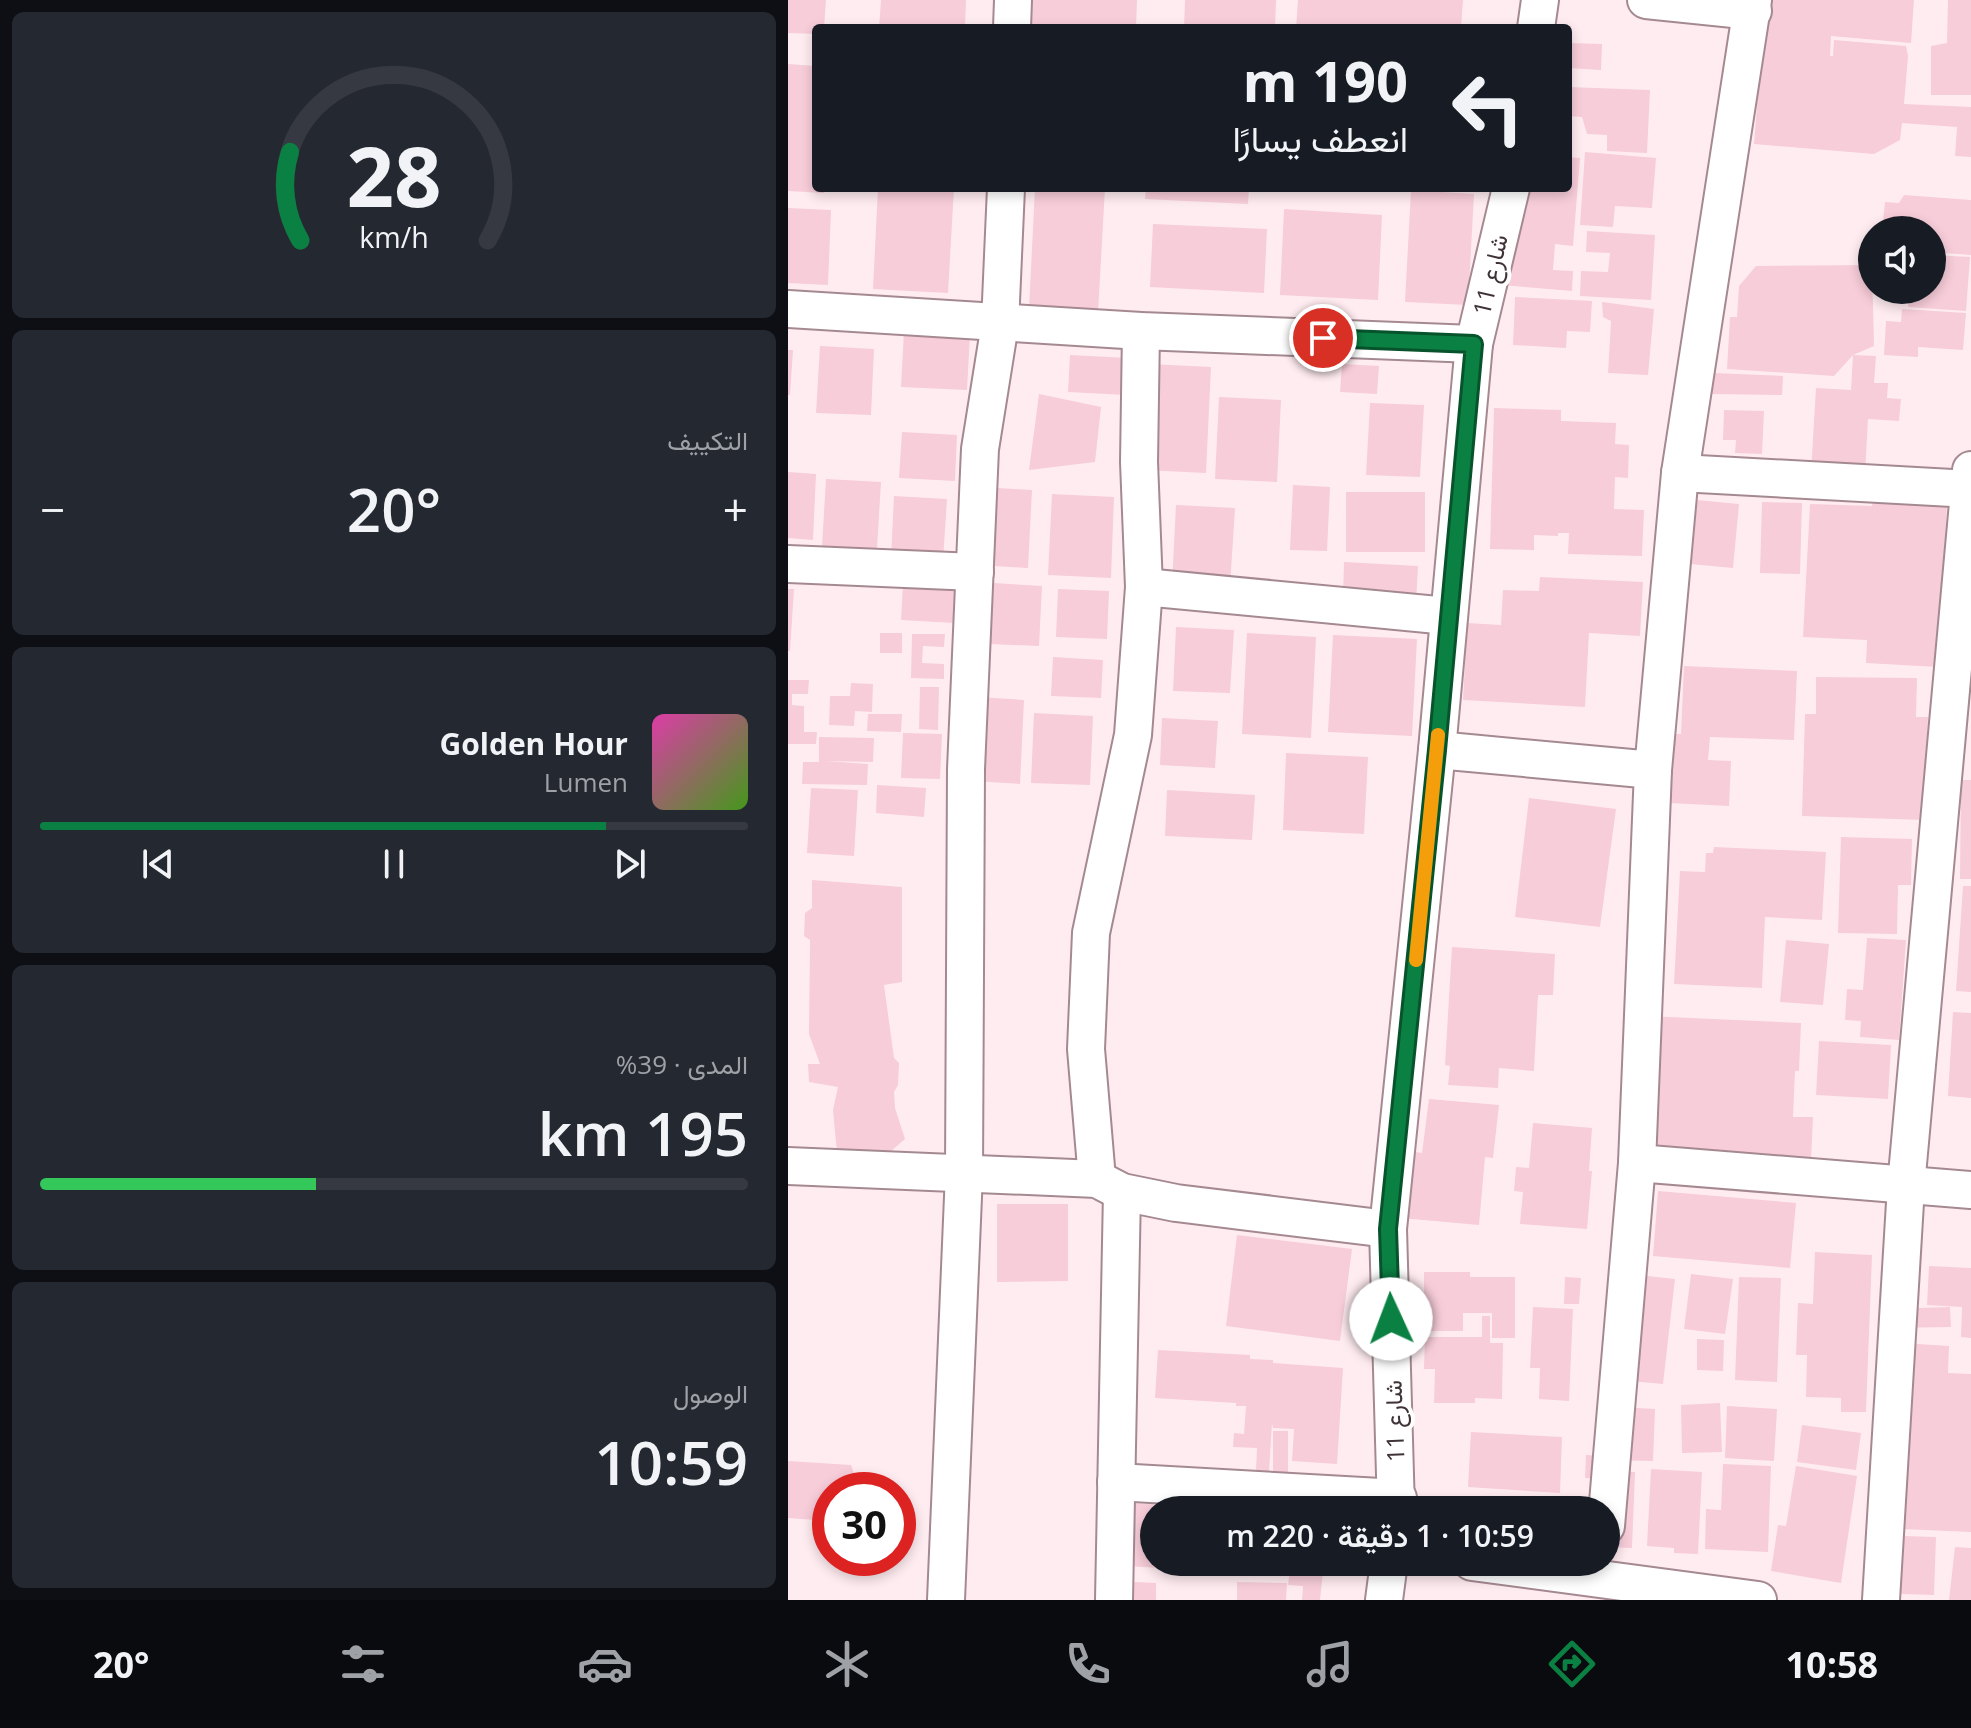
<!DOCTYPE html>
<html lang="ar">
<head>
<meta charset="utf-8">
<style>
  :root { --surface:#171b24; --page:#242831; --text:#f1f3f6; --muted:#9ea1a6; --line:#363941; --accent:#0b8043 }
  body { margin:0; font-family:"Open Sans",Vazirmatn,sans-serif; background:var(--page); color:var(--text); direction:rtl; height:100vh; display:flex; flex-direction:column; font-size:30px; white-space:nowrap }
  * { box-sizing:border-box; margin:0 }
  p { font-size:26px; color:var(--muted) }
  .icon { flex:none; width:44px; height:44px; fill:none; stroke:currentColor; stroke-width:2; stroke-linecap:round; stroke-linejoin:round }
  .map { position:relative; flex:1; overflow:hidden; direction:ltr }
  .sheet { display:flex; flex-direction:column; gap:12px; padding:12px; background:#0d0f14; width:788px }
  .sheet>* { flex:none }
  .banner { position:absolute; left:24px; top:24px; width:760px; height:168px; border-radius:8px; box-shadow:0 4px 12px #0003; direction:rtl; background:#171b24; color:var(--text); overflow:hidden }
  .controls { position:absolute; left:1070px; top:216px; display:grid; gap:16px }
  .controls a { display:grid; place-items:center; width:88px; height:88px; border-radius:50%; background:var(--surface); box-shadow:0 4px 12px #0003; font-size:40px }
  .speed { position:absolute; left:24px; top:1472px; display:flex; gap:16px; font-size:40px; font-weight:700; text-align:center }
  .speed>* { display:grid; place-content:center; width:104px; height:104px; border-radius:50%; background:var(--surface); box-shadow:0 4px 12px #0003; line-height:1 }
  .speed .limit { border:12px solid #d22; background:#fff; color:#111 }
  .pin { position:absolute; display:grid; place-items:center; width:68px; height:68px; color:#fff; margin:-34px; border:4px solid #fff; border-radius:50%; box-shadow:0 2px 8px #0007 }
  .me { position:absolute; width:88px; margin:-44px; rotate:358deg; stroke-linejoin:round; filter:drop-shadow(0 0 6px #0008) }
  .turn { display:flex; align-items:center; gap:28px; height:168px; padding:0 32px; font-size:36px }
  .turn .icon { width:104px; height:104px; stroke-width:2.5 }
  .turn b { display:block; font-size:56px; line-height:68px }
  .big { font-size:60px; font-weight:600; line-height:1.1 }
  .sheet .card { flex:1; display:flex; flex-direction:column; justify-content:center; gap:12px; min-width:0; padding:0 28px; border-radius:12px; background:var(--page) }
  .sheet .dial { align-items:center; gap:0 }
  .dial svg { height:208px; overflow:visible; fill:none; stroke:var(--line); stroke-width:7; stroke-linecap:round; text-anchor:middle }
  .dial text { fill:var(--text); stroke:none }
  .song { display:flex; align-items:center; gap:24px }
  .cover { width:96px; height:96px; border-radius:12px; background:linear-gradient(135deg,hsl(320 70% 55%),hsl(100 70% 35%)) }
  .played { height:8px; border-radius:4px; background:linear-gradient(90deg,var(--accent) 80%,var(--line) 80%) }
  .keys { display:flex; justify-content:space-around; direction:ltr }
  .heat { display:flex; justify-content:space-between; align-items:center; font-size:44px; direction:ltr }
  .charge { height:12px; border-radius:6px; background:linear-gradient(90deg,#34c759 39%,var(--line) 0) }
  .trip { position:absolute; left:352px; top:1496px; width:480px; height:80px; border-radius:40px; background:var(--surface); box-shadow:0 4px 12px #0003; font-weight:600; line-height:80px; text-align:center; direction:rtl }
  .dock { display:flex; height:128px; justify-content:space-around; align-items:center; background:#090b0e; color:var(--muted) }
  .dock .icon { width:56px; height:56px }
  .dock .current { color:var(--accent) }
  .dock b { font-size:36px; color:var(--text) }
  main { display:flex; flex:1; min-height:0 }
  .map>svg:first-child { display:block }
</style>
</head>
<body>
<main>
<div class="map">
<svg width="1183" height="1600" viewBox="0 0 1183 1600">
  <rect width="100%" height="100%" fill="#ffecf1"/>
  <g fill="#f7cdd9">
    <polygon points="0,0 38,0 36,28 28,28 28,34 0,33"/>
    <polygon points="93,0 178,0 177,28 91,28"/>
    <polygon points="237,0 349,0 348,28 235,28"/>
    <polygon points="397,0 488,0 487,28 396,28"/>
    <polygon points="510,0 675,0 673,28 508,28"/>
    <polygon points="971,0 1126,0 1123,43 1043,36 1042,56 1045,56 1046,40 1118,46 1120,56 1116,104 1183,107 1183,157 1167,156 1169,127 1114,123 1112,140 1086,154 966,144 975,31"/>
    <polygon points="1160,0 1183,0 1183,95 1143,95 1143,46 1159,43"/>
    <polygon points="780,43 814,44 813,70 780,68"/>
    <polygon points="0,64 28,66 28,188 36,188 36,193 0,191"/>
    <polygon points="780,87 862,90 859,153 819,151 819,135 799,134 794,117 780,116"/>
    <polygon points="797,152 868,158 864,208 827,206 825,227 792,225"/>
    <polygon points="780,157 792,158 785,246 767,244 765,270 785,271 784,291 713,285 721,188 780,188"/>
    <polygon points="90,188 166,188 160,293 85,289"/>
    <polygon points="247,188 317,188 310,313 241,309"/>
    <polygon points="358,188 461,188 460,204 357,199"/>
    <polygon points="623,190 686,194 680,305 617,302"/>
    <polygon points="1116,195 1183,200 1183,255 1144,252 1144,230 1094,230 1097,202 1111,203"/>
    <polygon points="0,208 43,210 40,285 0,283"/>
    <polygon points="496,209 594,215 590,300 492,295"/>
    <polygon points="365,224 479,229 476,293 362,287"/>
    <polygon points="799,231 867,235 863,300 792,296 793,271 820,272 822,253 798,252"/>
    <polygon points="1144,255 1182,257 1178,311 1120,307 1122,290 1144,290"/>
    <polygon points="1084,265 1086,346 1065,355 1046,376 939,369 942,317 949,317 951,286 968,266"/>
    <polygon points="727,297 804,301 802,332 779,331 778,348 725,345"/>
    <polygon points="814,302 866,309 860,375 820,373 823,321 815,317"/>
    <polygon points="1114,309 1178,313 1175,350 1130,347 1130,357 1096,355 1098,321 1113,322"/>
    <polygon points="116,331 182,334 179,390 113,387"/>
    <polygon points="32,346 86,349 83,415 28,413"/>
    <polygon points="0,350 5,350 2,395 0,395"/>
    <polygon points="282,355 340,358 338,395 280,392"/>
    <polygon points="1065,355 1088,356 1086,383 1100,383 1099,398 1113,399 1111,421 1080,419 1077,474 1023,472 1028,388 1063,390"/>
    <polygon points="361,364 423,367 418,473 356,470"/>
    <polygon points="554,364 591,366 589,394 552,392"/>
    <polygon points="926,373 995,376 994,395 923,394"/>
    <polygon points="251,394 313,407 307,462 241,470"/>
    <polygon points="431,397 493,400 489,482 427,479"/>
    <polygon points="582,403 636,405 632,477 578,475"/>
    <polygon points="706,408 773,410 773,421 828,423 827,444 841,445 840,478 827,477 826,509 856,510 854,556 780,554 781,533 770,533 770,536 746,535 746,550 702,549"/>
    <polygon points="936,410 976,411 974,454 947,453 948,440 935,440"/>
    <polygon points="114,432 169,435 167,481 111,478"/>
    <polygon points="0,472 28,474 25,540 0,538"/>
    <polygon points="38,479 93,482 89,549 34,546"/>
    <polygon points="505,485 542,487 539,551 502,550"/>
    <polygon points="194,487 244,490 240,568 189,565"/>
    <rect x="558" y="492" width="79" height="60"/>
    <polygon points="264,494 326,497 323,578 260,575"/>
    <polygon points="106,496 159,499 155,560 103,557"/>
    <polygon points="898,499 951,504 945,568 892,563"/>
    <polygon points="1085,501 1159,504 1150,667 1078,663 1079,640 1015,637 1022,504 1084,506"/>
    <polygon points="974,502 1014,503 1012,574 972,573"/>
    <polygon points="388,505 447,508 442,587 384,584"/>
    <polygon points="556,562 630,566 628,603 555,599"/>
    <polygon points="752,577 855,582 852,636 801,633 797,707 675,700 679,623 713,625 715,590 751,591"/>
    <polygon points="205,583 254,586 251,646 202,644"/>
    <polygon points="115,584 169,586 167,623 113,620"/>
    <polygon points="0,589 6,589 2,651 0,651"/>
    <polygon points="270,589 321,591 319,639 268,637"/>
    <polygon points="388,627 446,630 442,693 385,691"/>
    <rect x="92" y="633" width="22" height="20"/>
    <polygon points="459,633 528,637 523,738 454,734"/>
    <polygon points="124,634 157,634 156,647 135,646 134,663 156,664 156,679 123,678"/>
    <polygon points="545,635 629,639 624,736 540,732"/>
    <polygon points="265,657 315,660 313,698 263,696"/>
    <polygon points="896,666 1009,671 1006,740 922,737 920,760 943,761 941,806 880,803 883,734 893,734"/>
    <polygon points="1028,677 1129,678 1128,717 1140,717 1137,820 1014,816 1017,714 1028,714"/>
    <polygon points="0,680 21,680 20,694 4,694 4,705 16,706 16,732 29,732 28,744 0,744"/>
    <polygon points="63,683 85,684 84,712 67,711 66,726 41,725 42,696 62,696"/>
    <polygon points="132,687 151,687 150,730 131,729"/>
    <polygon points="190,697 236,700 232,784 186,781"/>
    <polygon points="246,713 305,716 302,785 243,783"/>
    <polygon points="80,714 114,714 113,732 79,731"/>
    <polygon points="374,718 430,721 427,768 372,765"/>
    <polygon points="115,733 154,734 152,779 113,778"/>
    <polygon points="31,737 86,738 85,762 37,761 80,764 79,785 14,784 15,762 31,762"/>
    <polygon points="498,753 580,757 576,834 495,830"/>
    <polygon points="1173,780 1183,780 1183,879 1172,879"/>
    <polygon points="89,785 138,788 136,817 88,813"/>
    <polygon points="23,788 70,790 66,856 19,853"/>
    <polygon points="379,790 467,795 464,840 377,836"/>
    <polygon points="741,798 828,809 812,927 727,917"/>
    <polygon points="1053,837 1124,839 1123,885 1110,885 1109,934 1050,933"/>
    <polygon points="926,847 1038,852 1034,920 977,917 974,988 886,984 892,871 917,872 918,853 925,853"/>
    <polygon points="24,880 114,887 114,982 96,985 106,1058 111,1063 110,1085 106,1092 107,1108 117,1139 103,1151 49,1153 45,1110 50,1087 21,1082 20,1064 32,1064 21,1034 22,940 16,936 17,913 24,908"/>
    <polygon points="1175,886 1183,886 1183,992 1168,991"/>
    <polygon points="1079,938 1118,940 1111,1040 1072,1037 1073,1021 1057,1020 1059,989 1075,990"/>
    <polygon points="998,940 1041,944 1035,1005 992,1002"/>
    <polygon points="664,947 767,954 765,995 750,995 746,1071 711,1068 710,1088 660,1085 662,1066 657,1065"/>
    <polygon points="1165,1012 1183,1013 1183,1098 1160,1096"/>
    <polygon points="859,1016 1013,1023 1011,1071 1007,1071 1005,1117 1025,1117 1023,1160 865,1152"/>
    <polygon points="1031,1041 1103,1045 1100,1099 1028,1095"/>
    <polygon points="641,1099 711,1105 705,1158 697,1157 691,1225 613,1218 620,1151 634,1153"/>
    <polygon points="745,1123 804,1128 801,1171 804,1171 799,1229 732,1224 735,1192 726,1191 728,1167 741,1168"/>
    <polygon points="870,1191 1008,1203 1002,1268 865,1256"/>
    <polygon points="209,1204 280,1204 280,1281 209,1282"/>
    <polygon points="449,1235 564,1249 552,1341 438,1326"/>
    <polygon points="1027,1252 1084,1255 1078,1412 1053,1412 1053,1398 1018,1397 1019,1355 1008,1355 1010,1303 1025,1304"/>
    <polygon points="1129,1265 1130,1308 1162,1307 1163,1327 1100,1328"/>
    <polygon points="1141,1266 1183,1268 1183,1338 1173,1337 1174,1307 1139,1305"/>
    <polygon points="636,1272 682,1272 682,1277 727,1277 727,1338 704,1338 704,1313 675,1313 675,1331 636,1331"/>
    <polygon points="831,1273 887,1279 875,1384 820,1379"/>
    <polygon points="903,1274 945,1279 937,1334 896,1329"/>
    <polygon points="777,1277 793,1278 791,1304 776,1304"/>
    <polygon points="951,1277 993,1278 989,1382 947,1380"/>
    <polygon points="745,1307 785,1309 781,1401 751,1399 752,1368 742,1368"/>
    <polygon points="694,1316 702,1316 702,1343 715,1343 714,1399 687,1398 687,1403 646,1403 647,1369 636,1369 637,1337 694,1337"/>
    <polygon points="909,1339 936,1340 935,1371 909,1370"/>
    <polygon points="1114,1343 1161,1346 1160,1373 1183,1374 1183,1532 1113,1529"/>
    <polygon points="370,1350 462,1355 462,1359 485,1360 485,1363 555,1368 549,1464 504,1461 506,1429 485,1428 484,1423 481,1471 468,1470 469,1448 445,1447 446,1433 456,1434 458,1406 448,1406 448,1403 367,1398"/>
    <polygon points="932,1403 934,1452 894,1453 893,1405"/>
    <polygon points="814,1406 867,1409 865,1461 818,1460 818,1471 847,1472 844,1548 818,1547 816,1479 797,1478 798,1455 812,1456"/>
    <polygon points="939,1406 989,1409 986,1461 937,1458"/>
    <polygon points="1014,1425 1073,1433 1068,1470 1009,1462"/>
    <rect x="485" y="1431" width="15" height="43"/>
    <polygon points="683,1432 774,1437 772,1493 680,1487"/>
    <polygon points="0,1461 63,1465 72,1490 42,1490 42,1521 0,1518"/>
    <polygon points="935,1464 983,1466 980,1552 917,1549 918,1509 933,1510"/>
    <polygon points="1008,1466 1069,1476 1053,1583 983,1571 990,1525 998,1526"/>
    <polygon points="863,1469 914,1472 910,1554 886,1553 886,1548 859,1546"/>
    <rect x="659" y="1502" width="38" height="8"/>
    <polygon points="341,1503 392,1506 391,1510 366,1510 366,1562 389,1562 389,1569 338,1566"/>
    <polygon points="701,1503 764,1506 764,1510 700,1510"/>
    <polygon points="1085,1535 1148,1537 1146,1595 1084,1593"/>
    <polygon points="1167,1547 1183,1548 1183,1600 1161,1600"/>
    <polygon points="417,1562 441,1562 440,1567 417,1565"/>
    <polygon points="460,1562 477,1562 476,1571 460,1570"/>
    <polygon points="503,1562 536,1562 532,1600 514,1600 515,1586 500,1585"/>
    <polygon points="326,1581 368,1583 368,1600 326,1600"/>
    <polygon points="449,1582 499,1583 498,1600 449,1600"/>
  </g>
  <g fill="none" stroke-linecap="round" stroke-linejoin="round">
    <defs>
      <g id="minor">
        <polyline points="858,0 965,11"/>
        <polyline points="224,28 225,0"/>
        <polyline points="748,28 752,0"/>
        <polyline points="0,309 353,331 686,344"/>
        <polyline points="892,473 1183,489"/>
        <polyline points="0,564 187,572"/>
        <polyline points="356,587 660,616"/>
        <polyline points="649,750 865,770"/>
        <polyline points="849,1163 1183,1190"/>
        <polyline points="0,1166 309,1179 334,1192 388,1203 600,1229"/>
        <polyline points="309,1179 298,1049 303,933 345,735 356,587 351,462 353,331"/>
        <polyline points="328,1482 610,1498"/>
        <polyline points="608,1510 600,1229 649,750 686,344 723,188"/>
        <polyline points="818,1526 849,1163 865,770 892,473 965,0"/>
        <polyline points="684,1562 970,1600"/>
        <polyline points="158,1600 176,1173 178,769 192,449 212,324 218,188"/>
        <polyline points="326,1600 334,1192"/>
        <polyline points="596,1600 601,1562"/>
        <polyline points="1093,1600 1118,1186 1183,470"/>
      </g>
    </defs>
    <use href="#minor" stroke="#a58991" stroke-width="40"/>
    <use href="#minor" stroke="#fff" stroke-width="36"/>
  </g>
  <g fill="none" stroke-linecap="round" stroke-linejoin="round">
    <defs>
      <polyline id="route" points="535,338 686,344 649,750 600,1229 603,1319"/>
    </defs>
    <use href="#route" stroke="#07532c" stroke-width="20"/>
    <use href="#route" stroke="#0b8043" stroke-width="14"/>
    <polyline stroke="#f59e0b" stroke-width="14" points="628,960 650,735"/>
  </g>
  <g text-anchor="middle" stroke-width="8" stroke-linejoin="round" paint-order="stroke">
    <g font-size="24" fill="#3f3336" stroke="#fff">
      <text transform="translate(703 275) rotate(-77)" y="8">شارع 11</text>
      <text transform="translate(607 1421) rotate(-92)" y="8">شارع 11</text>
    </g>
  </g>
</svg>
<div class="controls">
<a><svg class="icon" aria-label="sound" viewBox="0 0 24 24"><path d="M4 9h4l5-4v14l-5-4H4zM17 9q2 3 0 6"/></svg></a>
</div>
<div class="speed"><div class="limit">30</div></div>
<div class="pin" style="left:535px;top:338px;background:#d93025"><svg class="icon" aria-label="arrive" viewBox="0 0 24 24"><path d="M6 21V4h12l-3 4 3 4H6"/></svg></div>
<svg class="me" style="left:603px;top:1319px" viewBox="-20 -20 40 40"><circle r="19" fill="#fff"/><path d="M0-13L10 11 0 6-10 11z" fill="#0b8043"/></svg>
<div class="trip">10:59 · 1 دقيقة · 220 m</div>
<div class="banner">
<div class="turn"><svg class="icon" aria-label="left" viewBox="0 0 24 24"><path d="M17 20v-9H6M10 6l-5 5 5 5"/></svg><div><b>190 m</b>انعطف يسارًا</div></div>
</div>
</div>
<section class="sheet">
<div class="card dial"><svg viewBox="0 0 100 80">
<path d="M14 69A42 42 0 1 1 86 69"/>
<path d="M14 69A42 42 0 0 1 10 35" stroke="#0b8043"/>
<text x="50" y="56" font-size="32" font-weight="700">28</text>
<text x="50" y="72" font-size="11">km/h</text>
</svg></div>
<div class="card"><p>التكييف</p>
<div class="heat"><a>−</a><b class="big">20°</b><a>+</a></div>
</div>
<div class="card">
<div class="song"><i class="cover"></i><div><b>Golden Hour</b><p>Lumen</p></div></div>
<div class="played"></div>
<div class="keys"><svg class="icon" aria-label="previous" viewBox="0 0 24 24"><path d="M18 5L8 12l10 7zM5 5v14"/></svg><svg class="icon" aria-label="pause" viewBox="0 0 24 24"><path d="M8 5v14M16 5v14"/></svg><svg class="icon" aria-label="next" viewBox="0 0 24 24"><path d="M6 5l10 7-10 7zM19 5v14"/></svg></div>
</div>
<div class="card"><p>المدى · 39%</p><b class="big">195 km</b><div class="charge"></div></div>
<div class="card"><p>الوصول</p><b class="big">10:59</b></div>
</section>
</main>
<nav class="dock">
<b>10:58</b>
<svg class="icon current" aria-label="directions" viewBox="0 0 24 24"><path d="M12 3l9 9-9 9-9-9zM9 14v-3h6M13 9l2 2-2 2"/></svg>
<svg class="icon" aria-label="music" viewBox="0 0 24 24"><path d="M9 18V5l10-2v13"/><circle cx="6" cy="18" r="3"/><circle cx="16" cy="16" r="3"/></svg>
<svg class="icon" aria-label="phone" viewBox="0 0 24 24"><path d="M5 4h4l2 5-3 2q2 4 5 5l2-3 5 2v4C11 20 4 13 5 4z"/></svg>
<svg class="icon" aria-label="climate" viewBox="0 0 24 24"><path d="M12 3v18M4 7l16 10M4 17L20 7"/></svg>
<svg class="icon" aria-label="car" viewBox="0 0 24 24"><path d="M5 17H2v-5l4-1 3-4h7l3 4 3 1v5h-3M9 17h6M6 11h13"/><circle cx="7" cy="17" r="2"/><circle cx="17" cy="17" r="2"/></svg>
<svg class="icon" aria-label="filters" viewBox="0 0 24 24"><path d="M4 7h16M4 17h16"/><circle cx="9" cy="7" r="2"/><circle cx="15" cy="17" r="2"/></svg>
<b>20°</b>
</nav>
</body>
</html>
